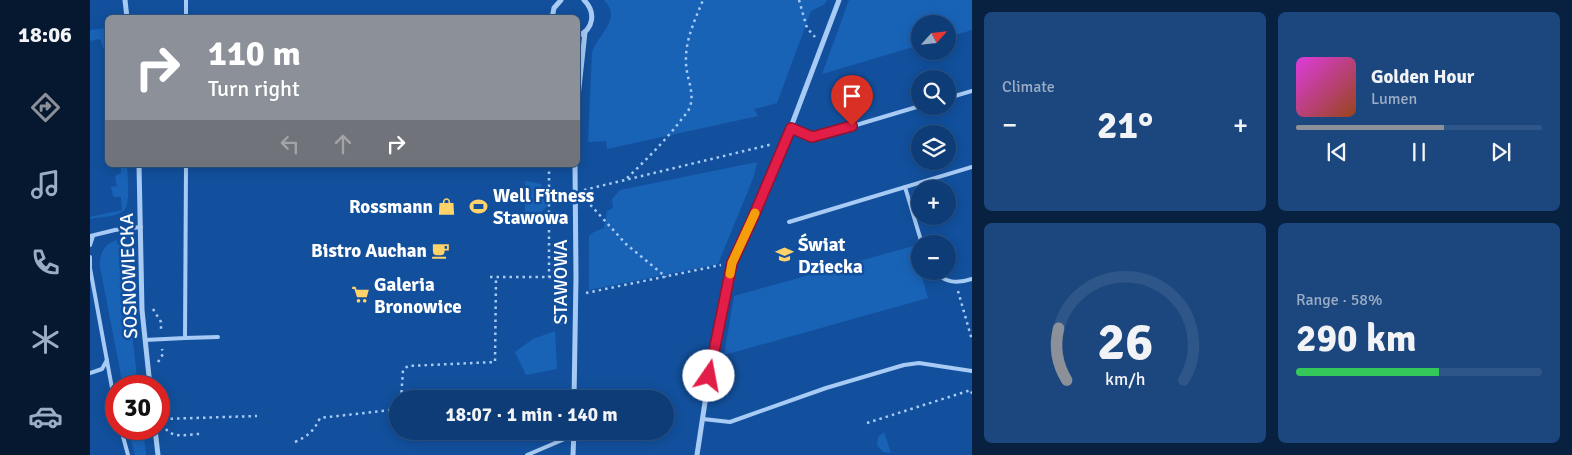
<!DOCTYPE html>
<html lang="en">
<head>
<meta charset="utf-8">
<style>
  :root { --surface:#0e3c76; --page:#1c477e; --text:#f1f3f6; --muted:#9badc5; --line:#2e5688; --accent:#8c9099 }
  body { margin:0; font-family:Signika,sans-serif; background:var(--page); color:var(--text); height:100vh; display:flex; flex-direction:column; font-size:19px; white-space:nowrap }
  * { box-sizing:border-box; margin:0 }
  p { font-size:16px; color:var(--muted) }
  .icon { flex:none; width:28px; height:28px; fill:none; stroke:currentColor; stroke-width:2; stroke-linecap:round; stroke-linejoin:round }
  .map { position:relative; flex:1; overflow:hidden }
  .sheet { display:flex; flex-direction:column; gap:12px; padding:12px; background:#082141; width:600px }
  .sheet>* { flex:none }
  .guide { position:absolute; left:15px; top:15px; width:475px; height:152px; border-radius:8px; box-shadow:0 2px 12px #0003,0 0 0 1px var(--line); background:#8c9099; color:#fff; overflow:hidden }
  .needle { width:32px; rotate:63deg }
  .controls { position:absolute; left:821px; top:15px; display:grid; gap:10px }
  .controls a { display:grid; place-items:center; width:45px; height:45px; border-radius:50%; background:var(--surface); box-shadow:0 2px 12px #0003,0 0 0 1px var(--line); font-size:25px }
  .speed { position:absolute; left:15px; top:375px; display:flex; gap:10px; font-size:25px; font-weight:700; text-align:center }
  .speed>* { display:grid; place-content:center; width:65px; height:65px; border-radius:50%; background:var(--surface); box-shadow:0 2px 12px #0003,0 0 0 1px var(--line); line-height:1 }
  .speed .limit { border:8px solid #d22; background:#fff; color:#111 }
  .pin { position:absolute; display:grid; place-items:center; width:42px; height:42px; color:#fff; margin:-51px -21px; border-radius:50% 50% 50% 0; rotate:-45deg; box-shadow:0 0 5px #0007 }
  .pin .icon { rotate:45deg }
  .me { position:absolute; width:55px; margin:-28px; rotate:12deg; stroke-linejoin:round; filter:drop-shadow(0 0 4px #0008) }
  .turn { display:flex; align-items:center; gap:18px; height:105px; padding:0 20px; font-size:22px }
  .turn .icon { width:65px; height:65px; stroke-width:2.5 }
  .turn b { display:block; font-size:35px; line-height:42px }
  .lanes { display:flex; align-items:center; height:48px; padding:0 20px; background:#0003; justify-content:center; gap:25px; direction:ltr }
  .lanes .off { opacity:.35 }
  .big { font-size:38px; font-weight:800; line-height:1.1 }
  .sheet .card { flex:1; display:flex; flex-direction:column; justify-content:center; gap:8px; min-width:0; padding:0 18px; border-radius:8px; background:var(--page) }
  .sheet .dial { align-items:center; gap:0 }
  .dial svg { height:130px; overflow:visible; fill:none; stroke:var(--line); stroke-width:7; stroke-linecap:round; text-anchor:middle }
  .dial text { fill:var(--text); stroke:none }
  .song { display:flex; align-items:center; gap:15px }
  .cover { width:60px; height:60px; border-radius:8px; background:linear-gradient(135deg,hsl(300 70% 55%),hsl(20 70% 35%)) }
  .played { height:5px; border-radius:2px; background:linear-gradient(90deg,var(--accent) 60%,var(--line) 60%) }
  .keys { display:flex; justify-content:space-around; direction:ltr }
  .heat { display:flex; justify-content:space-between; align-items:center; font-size:28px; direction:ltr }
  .charge { height:8px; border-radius:4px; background:linear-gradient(90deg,#34c759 58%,var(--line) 0) }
  .sheet .tiles { flex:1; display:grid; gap:12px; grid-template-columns:repeat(2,1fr) }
  .trip { position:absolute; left:299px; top:390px; width:285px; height:50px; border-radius:25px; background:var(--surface); box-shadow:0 2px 12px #0003,0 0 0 1px var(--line); font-weight:800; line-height:50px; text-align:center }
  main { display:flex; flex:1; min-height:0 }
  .tabs { display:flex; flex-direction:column; width:90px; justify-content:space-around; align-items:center; background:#06182f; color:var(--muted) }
  .tabs .icon { width:35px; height:35px }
  .tabs .active { color:var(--accent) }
  .tabs b { font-size:22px; color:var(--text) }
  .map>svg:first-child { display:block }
</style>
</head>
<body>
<main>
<nav class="tabs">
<b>18:06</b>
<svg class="icon active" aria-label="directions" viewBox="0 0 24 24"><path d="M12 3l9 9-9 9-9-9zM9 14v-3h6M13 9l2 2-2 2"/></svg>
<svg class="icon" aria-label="music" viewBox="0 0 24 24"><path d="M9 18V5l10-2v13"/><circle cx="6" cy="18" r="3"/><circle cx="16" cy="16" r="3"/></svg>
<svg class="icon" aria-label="phone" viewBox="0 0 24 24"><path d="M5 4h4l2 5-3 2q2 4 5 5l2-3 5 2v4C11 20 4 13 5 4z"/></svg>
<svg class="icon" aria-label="climate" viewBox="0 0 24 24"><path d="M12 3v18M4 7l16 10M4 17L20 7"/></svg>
<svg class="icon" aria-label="car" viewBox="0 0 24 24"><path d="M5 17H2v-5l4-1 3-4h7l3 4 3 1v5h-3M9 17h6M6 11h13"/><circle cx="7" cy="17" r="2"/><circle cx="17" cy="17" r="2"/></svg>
</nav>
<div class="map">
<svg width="882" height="455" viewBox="0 0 882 455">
  <rect width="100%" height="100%" fill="#12509d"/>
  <g fill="#1963b7">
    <path d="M514 0H737L735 4 721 11 687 103 664 109 668 116 517 149 516 141 498 142 502 53C507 34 533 20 514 0Z"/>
    <polygon points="759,0 882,0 882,30 858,37 858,24 830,24 830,45 732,74"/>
    <polygon points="17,28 17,50 13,48 10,39 0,41 0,30"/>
    <polygon points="667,162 664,176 628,264 499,290 499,236 504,232 514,228 517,211 523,208 522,199 530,190"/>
    <path d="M31 165H37C37 175 42 207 32 212 23 217 10 217 0 219V217L32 210 31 197H25L23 196 21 187 27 186 25 178 26 175 31 173Z"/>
    <polygon points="435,181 451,184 456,197 457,206 448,216 435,219"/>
    <path d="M27 240V244L34 246 40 254 41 324 48 386H32L30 370 10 267C9 254 14 244 27 240Z"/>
    <polygon points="823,246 838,298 634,355 644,296"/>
    <polygon points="465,331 467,369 436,375 425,352 443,339"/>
    <polygon points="38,429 53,429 56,455 45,455"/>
    <polygon points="794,432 801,453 793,452 787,445 788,437"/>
  </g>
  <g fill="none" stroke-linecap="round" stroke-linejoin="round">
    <g stroke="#a7cbf4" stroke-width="2.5" stroke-dasharray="2.5 4" stroke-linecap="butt">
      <polyline points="709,0 717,28 725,37"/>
      <polyline points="459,165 459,277"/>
      <path d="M537 178C556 160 575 141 591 120 594 116 598 112 600 107 605 91 596 78 596 62 595 40 605 20 613 0"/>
      <polyline points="494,190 683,144"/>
      <polyline points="496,200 536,244 576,277"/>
      <polyline points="400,277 476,277"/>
      <polyline points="465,277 464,323 476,323"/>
      <polyline points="868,291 882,340"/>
      <polyline points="496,293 631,265"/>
      <polyline points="63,309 71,322 71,331"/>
      <polyline points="68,362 73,354 72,349"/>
      <polyline points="70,390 74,424"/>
      <polyline points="311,399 313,370 318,366 405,362 406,278"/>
      <polyline points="74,419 167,416"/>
      <polyline points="777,423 881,390 882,394"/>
      <path d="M76 429C83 439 99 434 110 434"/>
      <path d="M205 442C218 436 224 431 230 418L300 410 308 406"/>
    </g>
    <g stroke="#a7cbf4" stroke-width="4">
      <polyline points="96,0 96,18"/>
      <polyline points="858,98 882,91"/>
      <polyline points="701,129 722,137 726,137 830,106"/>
      <polyline points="815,187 832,244"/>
      <polyline points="699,222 882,167"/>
      <polyline points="0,236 25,230 51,227"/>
      <polyline points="0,245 3,236"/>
      <polyline points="0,257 0,268 26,410"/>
      <path d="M844 271C855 283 867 284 882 279"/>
      <polyline points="95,338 128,337"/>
      <polyline points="55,340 95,338 96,165"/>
      <polyline points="0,373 12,369 17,360"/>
      <polyline points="613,419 640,422 736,388 814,365 829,363 882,371"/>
      <polyline points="31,429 38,455"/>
      <polyline points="437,455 484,435"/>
    </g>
    <g stroke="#a7cbf4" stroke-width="5">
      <polyline points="35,0 37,18"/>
      <polyline points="462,18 464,8 471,0"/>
      <path d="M488 36C504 29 506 12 494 0"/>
      <polyline points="488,97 495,32"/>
      <polyline points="49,165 52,310 60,386"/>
      <polyline points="484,399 486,277 485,165"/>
      <polyline points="65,429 68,455"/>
      <polyline points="483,455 484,431"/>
      <polyline points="607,455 619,376 642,263 696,140 749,0"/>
    </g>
  </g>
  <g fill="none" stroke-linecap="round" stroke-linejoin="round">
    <defs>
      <polyline id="route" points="619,376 642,263 662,220 701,128 722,137 762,126"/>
    </defs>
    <use href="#route" stroke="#92132f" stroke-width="12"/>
    <use href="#route" stroke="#e11d48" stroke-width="9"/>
    <polyline stroke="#f59e0b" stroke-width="9" points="640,274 642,263 665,213"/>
  </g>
  <defs>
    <symbol id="shop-bare" viewBox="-9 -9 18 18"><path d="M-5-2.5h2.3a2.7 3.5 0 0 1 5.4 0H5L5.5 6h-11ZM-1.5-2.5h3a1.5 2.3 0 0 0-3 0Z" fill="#ffd26a" stroke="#12509d" stroke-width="2.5" paint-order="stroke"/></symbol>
    <symbol id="stadium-bare" viewBox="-9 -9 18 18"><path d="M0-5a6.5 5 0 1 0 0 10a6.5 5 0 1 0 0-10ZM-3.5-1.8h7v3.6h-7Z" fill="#ffd26a" stroke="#12509d" stroke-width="2.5" paint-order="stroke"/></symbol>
    <symbol id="cafe-bare" viewBox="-9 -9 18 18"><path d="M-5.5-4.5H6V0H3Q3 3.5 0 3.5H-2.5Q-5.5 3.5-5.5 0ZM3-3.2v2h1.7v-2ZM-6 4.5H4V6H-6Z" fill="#ffd26a" stroke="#12509d" stroke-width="2.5" paint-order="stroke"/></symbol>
    <symbol id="school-bare" viewBox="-9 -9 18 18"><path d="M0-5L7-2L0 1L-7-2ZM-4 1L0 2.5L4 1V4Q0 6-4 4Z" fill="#ffd26a" stroke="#12509d" stroke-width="2.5" paint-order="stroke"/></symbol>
    <symbol id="supermarket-bare" viewBox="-9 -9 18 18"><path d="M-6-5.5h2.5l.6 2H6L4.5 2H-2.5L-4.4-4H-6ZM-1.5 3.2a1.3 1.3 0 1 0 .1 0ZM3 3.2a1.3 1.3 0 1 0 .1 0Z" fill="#ffd26a" stroke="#12509d" stroke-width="2.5" paint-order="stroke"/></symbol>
  </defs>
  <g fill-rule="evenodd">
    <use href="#shop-bare" x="344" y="194" width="25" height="25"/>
    <use href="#stadium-bare" x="376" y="194" width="25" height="25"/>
    <use href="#cafe-bare" x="338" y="238" width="25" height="25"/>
    <use href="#school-bare" x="682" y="242" width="25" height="25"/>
    <use href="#supermarket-bare" x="258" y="282" width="25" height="25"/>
  </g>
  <g text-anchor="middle" stroke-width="5" stroke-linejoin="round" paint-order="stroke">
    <g font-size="19" font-weight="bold" fill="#fff" stroke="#12509d" text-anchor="start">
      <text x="403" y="202">Well Fitness<tspan x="403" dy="22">Stawowa</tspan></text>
      <text x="343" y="213" text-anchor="end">Rossmann</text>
      <text x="708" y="251">Świat<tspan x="708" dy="22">Dziecka</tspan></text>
      <text x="337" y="257" text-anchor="end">Bistro Auchan</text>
      <text x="284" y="291">Galeria<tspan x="284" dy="22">Bronowice</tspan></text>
    </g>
    <g font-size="19" fill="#fff" stroke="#12509d">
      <text transform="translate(38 276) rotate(-92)" y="7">SOSNOWIECKA</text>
      <text transform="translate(470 282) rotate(-90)" y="7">STAWOWA</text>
    </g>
  </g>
</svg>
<div class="controls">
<a><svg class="needle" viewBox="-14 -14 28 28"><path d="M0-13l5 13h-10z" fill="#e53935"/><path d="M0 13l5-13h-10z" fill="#9badc5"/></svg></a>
<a><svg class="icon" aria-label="search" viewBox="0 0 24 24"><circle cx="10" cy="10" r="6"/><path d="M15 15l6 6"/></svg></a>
<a><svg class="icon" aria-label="layers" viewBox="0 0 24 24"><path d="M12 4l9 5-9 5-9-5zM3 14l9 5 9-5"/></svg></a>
<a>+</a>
<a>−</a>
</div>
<div class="speed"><div class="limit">30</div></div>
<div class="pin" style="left:762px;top:126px;background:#d93025"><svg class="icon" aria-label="arrive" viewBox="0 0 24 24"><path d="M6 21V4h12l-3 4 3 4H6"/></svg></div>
<svg class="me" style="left:619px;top:376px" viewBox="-20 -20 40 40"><circle r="19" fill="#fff"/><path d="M0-13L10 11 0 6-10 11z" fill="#e11d48"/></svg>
<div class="trip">18:07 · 1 min · 140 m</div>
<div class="guide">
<div class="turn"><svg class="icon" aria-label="right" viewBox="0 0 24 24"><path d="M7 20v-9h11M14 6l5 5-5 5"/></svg><div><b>110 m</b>Turn right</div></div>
<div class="lanes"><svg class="icon off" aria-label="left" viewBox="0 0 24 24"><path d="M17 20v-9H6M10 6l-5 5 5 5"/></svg><svg class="icon off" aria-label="ahead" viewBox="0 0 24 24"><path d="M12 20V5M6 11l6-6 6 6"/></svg><svg class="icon" aria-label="right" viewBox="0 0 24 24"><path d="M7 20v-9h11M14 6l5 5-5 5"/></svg></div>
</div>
</div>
<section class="sheet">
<div class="tiles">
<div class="card"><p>Climate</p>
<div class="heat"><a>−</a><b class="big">21°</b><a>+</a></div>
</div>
<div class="card">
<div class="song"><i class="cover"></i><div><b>Golden Hour</b><p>Lumen</p></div></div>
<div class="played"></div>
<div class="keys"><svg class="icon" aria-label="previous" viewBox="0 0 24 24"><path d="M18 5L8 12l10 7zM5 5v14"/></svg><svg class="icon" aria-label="pause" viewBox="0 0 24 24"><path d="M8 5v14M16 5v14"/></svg><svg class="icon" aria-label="next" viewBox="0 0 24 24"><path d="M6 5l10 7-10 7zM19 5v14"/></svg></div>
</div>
<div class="card dial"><svg viewBox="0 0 100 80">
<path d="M14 69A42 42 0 1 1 86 69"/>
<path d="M14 69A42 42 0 0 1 9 37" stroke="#8c9099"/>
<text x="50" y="56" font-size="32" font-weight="700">26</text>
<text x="50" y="72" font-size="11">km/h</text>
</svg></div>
<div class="card"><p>Range · 58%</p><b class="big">290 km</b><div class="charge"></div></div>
</div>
</section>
</main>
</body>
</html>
